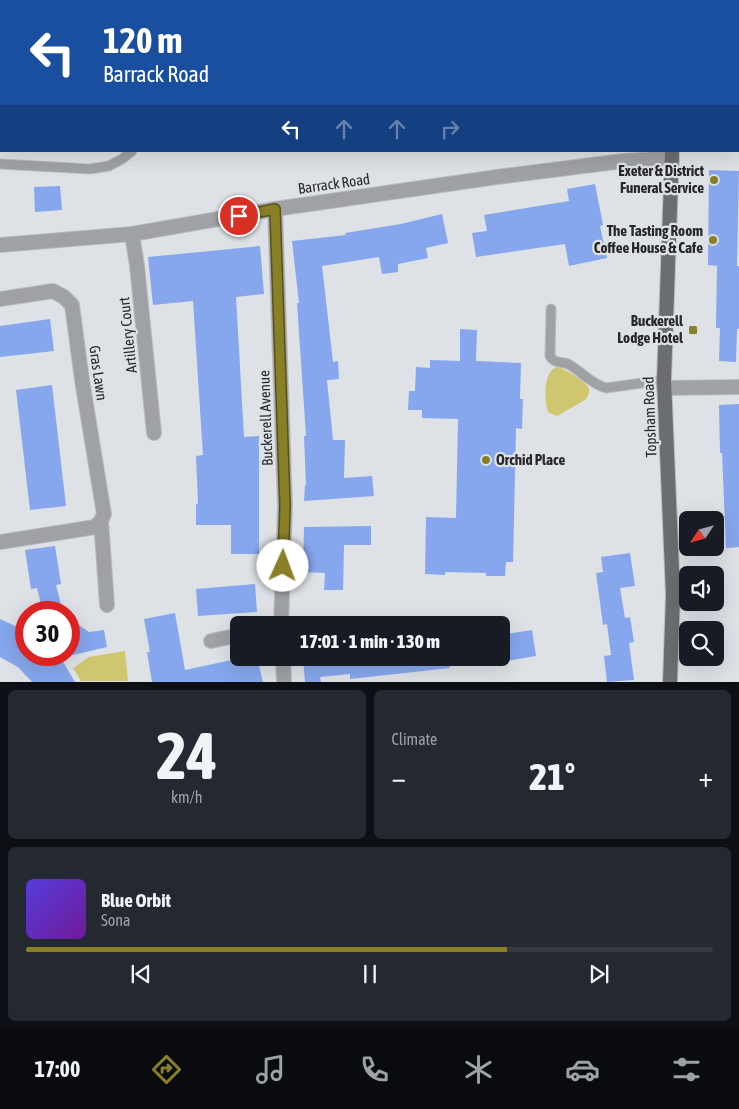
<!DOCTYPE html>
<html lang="en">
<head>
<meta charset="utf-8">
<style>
  :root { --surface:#171b24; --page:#242831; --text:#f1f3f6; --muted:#9ea1a6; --line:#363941; --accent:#887f26 }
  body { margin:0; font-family:"Asap Condensed",sans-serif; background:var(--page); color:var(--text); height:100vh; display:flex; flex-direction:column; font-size:19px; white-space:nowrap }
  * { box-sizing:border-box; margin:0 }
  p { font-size:16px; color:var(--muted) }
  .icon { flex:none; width:28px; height:28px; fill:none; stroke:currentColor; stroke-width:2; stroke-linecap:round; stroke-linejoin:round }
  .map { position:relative; height:682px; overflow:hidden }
  .side { display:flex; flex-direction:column; gap:8px; padding:8px; background:#0d0f14; flex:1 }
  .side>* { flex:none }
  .guide { position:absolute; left:0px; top:0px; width:740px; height:152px; box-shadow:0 5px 20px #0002; background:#1a4fa0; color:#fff; overflow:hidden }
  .needle { width:32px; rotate:234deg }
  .buttons { position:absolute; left:679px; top:511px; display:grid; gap:10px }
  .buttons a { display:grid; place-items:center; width:45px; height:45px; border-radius:8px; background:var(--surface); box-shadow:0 5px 20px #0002; font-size:25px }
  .speed { position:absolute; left:15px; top:601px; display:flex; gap:10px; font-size:25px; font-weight:700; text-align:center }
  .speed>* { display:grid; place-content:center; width:65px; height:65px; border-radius:50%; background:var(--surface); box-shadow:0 5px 20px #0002; line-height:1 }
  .speed .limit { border:8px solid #d22; background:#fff; color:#111 }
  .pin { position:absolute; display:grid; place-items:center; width:42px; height:42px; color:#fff; margin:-21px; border:2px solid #fff; border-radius:50%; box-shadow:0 1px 5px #0007 }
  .me { position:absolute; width:55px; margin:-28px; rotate:2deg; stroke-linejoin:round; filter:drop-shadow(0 0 4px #0008) }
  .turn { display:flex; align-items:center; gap:18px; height:105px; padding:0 20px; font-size:22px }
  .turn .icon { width:65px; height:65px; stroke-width:2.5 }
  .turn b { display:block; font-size:35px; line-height:42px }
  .lanes { display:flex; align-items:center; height:48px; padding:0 20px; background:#0003; justify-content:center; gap:25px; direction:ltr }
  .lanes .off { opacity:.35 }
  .big { font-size:38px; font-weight:800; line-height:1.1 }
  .side .widget { flex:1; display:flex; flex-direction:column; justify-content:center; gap:8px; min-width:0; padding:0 18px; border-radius:8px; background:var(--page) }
  .side .dial { align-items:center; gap:0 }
  .dial b { font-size:65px; line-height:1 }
  .song { display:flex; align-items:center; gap:15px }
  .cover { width:60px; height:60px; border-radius:8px; background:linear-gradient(135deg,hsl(250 70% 55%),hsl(280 70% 35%)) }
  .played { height:5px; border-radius:2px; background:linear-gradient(90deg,var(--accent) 70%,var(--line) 70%) }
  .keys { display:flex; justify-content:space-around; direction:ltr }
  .heat { display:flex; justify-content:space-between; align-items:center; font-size:28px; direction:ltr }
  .side .tiles { flex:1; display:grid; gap:8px; grid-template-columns:1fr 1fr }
  .widget:last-child { grid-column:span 2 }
  .trip { position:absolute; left:230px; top:616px; width:280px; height:50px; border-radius:8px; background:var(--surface); box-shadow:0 5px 20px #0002; font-weight:800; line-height:50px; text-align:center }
  .menu { display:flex; height:80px; justify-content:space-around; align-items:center; background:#090b0e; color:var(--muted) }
  .menu .icon { width:35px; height:35px }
  .menu .selected { color:var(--accent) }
  .menu b { font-size:22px; color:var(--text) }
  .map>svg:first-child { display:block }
</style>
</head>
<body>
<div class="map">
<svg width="739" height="682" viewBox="0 0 739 682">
  <rect width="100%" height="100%" fill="#dee1e6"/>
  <g fill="#cfc670">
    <path d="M557 367C564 368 587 382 589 389 590 393 588 396 585 400L557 416 548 412C544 400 543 371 557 367Z"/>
    <polygon points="125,651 128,681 81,681 73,668 89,657"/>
  </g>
  <g fill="#86a7ed">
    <polygon points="709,170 739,171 737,266 739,266 739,329 737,329 736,362 719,361 720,328 716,328 717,266 708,265"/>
    <polygon points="595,184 603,225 600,226 607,258 569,266 565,244 476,257 472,233 487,231 484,215 569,201 567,189"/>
    <polygon points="60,186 62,210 35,212 34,187"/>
    <polygon points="442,214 448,243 426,248 428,258 398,264 398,272 382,274 379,257 322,266 333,362 338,361 339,379 327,380 333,440 345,440 344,478 372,476 374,496 304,501 305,485 306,485 304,436 306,436 297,303 299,303 292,241 346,235 345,233 401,224"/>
    <polygon points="260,246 264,294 236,297 244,437 259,436 259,554 231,554 231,525 196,525 196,504 198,504 196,456 203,455 193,301 153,305 148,257"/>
    <polygon points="50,319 54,351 0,357 0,326"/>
    <polygon points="460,329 477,330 476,361 521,363 520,399 523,399 522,429 516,428 513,562 506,562 505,576 486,576 486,573 445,572 445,575 425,574 426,517 456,518 458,419 422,418 422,410 408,410 409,391 415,391 416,367 430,368 430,360 460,361"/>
    <polygon points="52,385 66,506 30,510 16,390"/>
    <polygon points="739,404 739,547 726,548 722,453 720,453 719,405"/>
    <polygon points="371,526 371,545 344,545 343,590 324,590 325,573 303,572 304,527"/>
    <polygon points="55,546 61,584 56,585 63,612 43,612 37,588 31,589 25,550"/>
    <polygon points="630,553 635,586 620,588 625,618 630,617 634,642 629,643 634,680 607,682 604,656 611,655 607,624 603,625 596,573 603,572 601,557"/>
    <polygon points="255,584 257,612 198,616 196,589"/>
    <polygon points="175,613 185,670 241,658 257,658 263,682 152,682 147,652 150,652 144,619"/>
    <polygon points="69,618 89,632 104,630 107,647 69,656"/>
    <polygon points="0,619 26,631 26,655 59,655 75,682 32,682 18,667 0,657"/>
    <polygon points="532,630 536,656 501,662 501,635"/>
    <polygon points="303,658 449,658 450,668 350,679 350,674 320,677 321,682 305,682"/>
  </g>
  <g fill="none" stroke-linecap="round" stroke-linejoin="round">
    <defs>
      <g id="service">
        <polyline points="119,0 119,1"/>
        <polyline points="483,1 483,0"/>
        <polyline points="539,1 540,0"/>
        <polyline points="0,164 90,169 109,166 122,159 132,151"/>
        <path d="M551 309 550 356C555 364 560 361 568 364 581 371 591 384 606 388L664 380"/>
      </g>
      <g id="minor">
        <polyline points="275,209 285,506 281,625"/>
        <polyline points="132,234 137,266 154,433"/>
        <polyline points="0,299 53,291 64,297 72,305 82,380 104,514 101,521 107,605"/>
        <polyline points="664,388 739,387"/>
        <polyline points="0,542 95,527 101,521"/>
        <polyline points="211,641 239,635"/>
        <polyline points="283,658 284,682"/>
      </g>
      <polyline id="tertiary" points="0,245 132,234 275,209 497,177 623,161 672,158"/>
      <g id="primary">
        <polyline points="676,1 676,0"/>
        <polyline points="670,682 673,595 664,380 672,151"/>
      </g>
    </defs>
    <use href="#service" stroke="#babcc0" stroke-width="11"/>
    <use href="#minor" stroke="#babcc0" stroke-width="16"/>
    <use href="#tertiary" stroke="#babcc0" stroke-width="16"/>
    <use href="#primary" stroke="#babcc0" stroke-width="16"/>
    <use href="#service" stroke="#a0a1a4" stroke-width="9"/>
    <use href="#minor" stroke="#a0a1a4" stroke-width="14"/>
    <use href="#tertiary" stroke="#a0a1a4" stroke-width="14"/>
    <use href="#primary" stroke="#6b6d70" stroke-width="14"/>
  </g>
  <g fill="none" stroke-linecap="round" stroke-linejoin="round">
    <defs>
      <polyline id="route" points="239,216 275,209 285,506 283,566"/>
    </defs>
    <use href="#route" stroke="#585319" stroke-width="12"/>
    <use href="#route" stroke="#887f26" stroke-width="9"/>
  </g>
  <g fill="#887f26" stroke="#dee1e6" stroke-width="2">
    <circle cx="714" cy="180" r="5"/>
    <circle cx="713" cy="240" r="5"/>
    <rect x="688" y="325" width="10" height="10" rx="2.5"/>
    <circle cx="486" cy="460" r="5"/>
  </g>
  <g text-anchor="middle" stroke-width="4.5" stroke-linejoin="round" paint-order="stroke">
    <g font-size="15" font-weight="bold" fill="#28282a" stroke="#dee1e6" text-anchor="end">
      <text x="704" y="176">Exeter &amp; District<tspan x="704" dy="17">Funeral Service</tspan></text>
      <text x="703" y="236">The Tasting Room<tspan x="703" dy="17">Coffee House &amp; Cafe</tspan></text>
      <text x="683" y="326">Buckerell<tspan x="683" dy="17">Lodge Hotel</tspan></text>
      <text x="496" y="465" text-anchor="start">Orchid Place</text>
    </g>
    <g font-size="15" fill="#28282a" stroke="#dee1e6">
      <text transform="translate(334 184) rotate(-8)" y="5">Barrack Road</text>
      <text transform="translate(128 335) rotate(-96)" y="5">Artillery Court</text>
      <text transform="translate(98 373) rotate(82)" y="5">Gras Lawn</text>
      <text transform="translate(650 417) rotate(-92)" y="5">Topsham Road</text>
      <text transform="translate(266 418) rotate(-92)" y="5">Buckerell Avenue</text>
    </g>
  </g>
</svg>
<div class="buttons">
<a><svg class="needle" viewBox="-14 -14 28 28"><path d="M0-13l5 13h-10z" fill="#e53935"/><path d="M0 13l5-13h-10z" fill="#9ea1a6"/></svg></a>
<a><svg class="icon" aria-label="sound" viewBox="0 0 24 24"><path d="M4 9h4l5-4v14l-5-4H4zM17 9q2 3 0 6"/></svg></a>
<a><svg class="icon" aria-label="search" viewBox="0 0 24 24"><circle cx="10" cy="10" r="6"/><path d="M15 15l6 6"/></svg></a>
</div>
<div class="speed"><div class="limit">30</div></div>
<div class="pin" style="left:239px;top:216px;background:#d93025"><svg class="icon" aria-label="arrive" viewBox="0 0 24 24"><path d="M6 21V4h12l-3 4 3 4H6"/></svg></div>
<svg class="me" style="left:283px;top:566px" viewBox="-20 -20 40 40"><circle r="19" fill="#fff"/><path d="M0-13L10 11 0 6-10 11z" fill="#887f26"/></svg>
<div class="trip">17:01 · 1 min · 130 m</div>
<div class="guide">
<div class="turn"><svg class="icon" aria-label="left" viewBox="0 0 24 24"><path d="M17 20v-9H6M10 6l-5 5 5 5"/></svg><div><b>120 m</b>Barrack Road</div></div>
<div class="lanes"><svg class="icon" aria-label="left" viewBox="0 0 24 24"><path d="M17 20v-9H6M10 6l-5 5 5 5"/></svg><svg class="icon off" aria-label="ahead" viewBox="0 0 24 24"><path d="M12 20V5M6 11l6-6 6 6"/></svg><svg class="icon off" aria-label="ahead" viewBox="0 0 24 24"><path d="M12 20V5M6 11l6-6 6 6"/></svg><svg class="icon off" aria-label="right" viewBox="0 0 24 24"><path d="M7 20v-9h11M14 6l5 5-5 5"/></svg></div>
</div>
</div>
<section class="side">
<div class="tiles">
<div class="widget dial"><b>24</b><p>km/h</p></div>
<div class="widget"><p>Climate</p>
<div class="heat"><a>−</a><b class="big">21°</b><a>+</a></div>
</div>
<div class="widget">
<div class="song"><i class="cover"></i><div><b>Blue Orbit</b><p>Sona</p></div></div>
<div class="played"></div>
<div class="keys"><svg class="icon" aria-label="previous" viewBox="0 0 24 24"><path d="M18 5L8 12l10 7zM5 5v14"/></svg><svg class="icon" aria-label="pause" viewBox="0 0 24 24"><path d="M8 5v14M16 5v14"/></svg><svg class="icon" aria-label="next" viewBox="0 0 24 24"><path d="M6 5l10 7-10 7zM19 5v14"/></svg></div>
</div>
</div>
</section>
<nav class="menu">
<b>17:00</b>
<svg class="icon selected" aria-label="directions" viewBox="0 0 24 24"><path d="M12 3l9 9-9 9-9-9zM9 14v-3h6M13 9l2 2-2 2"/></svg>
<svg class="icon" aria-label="music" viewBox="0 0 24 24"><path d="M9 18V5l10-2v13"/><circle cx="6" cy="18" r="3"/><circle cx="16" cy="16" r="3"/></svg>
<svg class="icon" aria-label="phone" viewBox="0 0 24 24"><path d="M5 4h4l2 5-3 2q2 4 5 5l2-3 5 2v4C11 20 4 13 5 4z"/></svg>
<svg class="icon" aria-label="climate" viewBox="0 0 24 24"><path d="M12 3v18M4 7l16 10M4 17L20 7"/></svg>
<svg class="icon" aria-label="car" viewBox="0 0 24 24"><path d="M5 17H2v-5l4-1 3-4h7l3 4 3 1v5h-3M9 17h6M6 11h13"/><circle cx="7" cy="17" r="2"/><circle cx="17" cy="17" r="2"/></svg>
<svg class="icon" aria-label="filters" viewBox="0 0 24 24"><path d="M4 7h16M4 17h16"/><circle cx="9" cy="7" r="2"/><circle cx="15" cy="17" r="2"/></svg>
</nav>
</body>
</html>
